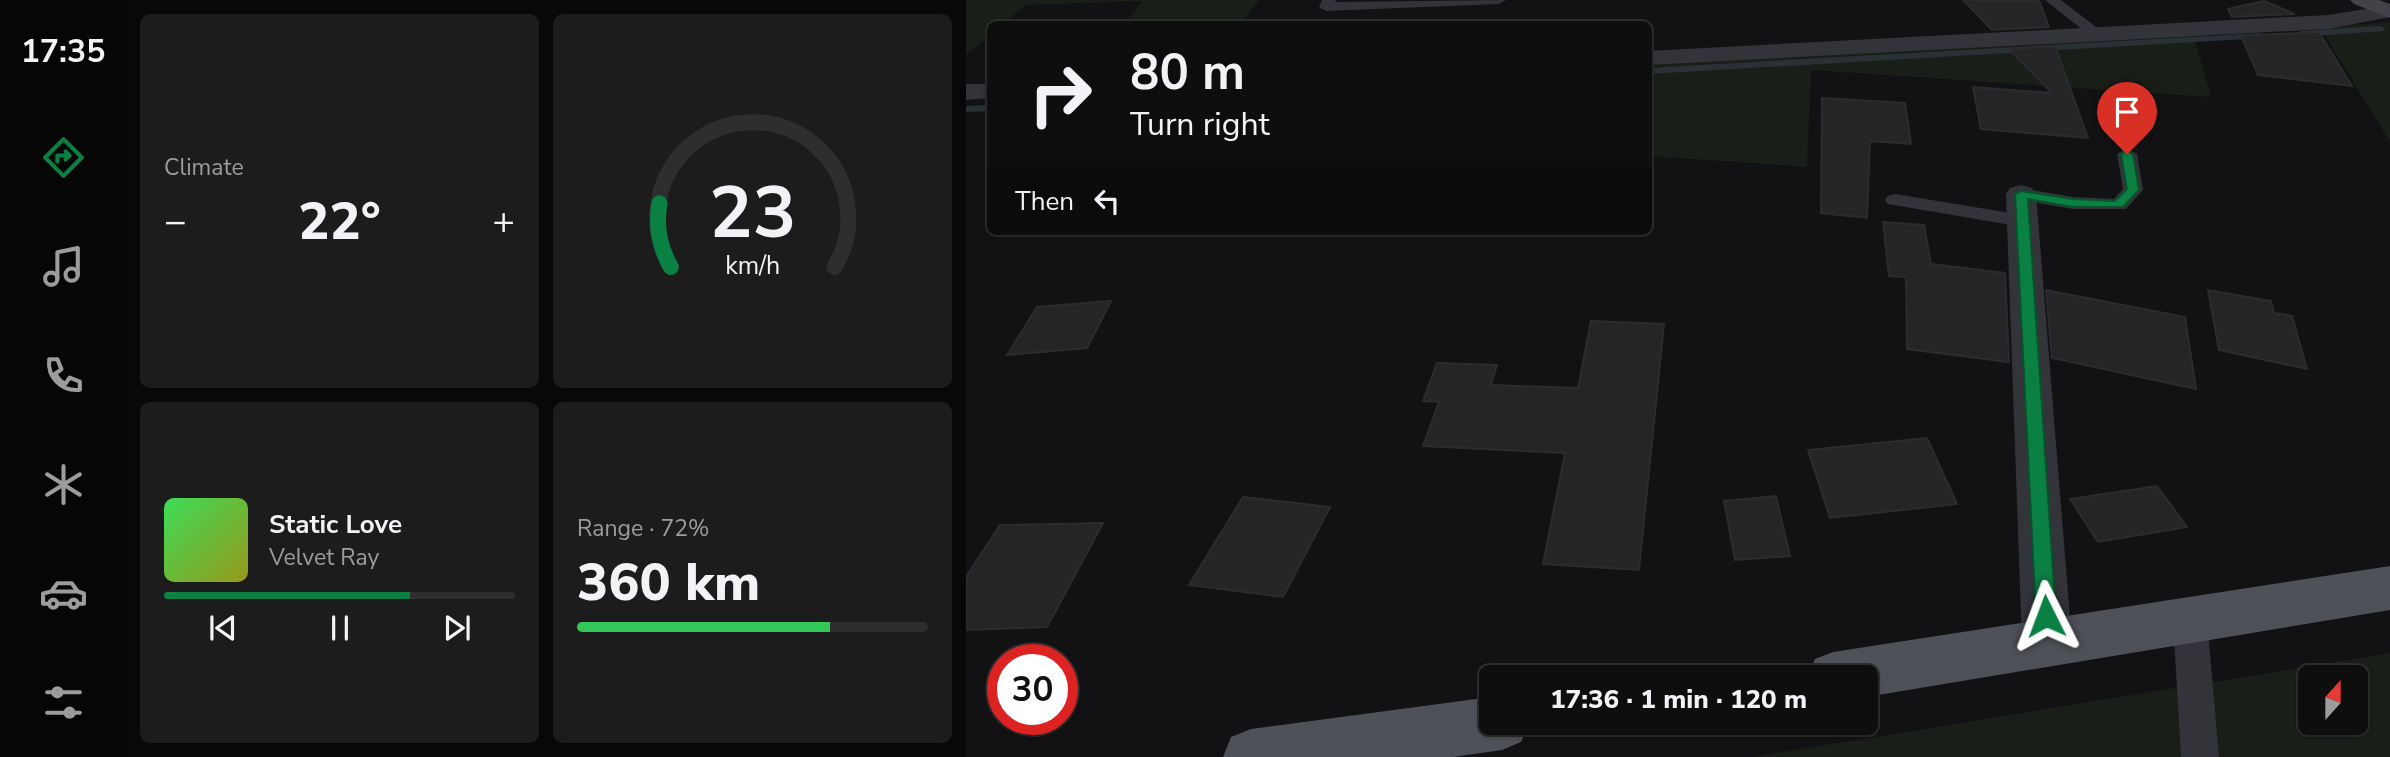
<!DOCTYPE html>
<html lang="en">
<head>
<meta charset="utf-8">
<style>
  :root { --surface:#0e0e0f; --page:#1c1c1d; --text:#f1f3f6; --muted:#9b9c9e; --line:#2e2e2f; --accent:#0b8043 }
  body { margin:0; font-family:"Nunito Sans",sans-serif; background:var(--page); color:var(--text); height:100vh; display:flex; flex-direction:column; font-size:26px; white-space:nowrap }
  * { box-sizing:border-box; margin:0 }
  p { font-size:23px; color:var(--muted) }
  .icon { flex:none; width:38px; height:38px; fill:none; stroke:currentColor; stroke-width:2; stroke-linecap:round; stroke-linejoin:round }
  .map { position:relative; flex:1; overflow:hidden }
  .drawer { display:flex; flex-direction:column; gap:14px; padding:14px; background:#080808; width:840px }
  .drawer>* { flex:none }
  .top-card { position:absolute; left:21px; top:21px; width:665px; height:214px; border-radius:10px; box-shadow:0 2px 5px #0004,0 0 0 2px var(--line); background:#0e0e0f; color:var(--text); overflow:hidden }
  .needle { width:46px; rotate:21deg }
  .controls { position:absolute; left:1332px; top:665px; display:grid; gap:14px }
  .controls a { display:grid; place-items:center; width:70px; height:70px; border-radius:10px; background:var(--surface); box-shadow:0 2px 5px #0004,0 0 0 2px var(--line); font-size:35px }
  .speed { position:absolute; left:21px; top:644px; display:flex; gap:14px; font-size:35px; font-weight:700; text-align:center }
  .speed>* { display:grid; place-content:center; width:91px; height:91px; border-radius:50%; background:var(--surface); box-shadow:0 2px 5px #0004,0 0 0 2px var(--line); line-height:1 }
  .speed .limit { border:10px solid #d22; background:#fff; color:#111 }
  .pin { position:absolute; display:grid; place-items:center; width:60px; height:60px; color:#fff; margin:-72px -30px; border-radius:50% 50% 50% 0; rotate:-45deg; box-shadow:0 0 7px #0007 }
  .pin .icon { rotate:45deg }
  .me { position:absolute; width:77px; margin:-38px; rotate:357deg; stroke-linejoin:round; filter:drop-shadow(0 0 5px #0008) }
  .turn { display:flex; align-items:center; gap:24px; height:147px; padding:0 28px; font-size:32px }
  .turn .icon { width:91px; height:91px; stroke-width:2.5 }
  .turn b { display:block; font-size:49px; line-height:60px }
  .then { display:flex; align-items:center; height:66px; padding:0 28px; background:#0003; gap:14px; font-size:26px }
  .big { font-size:52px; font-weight:800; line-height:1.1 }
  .drawer .widget { flex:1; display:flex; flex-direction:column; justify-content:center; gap:10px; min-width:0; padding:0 24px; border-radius:10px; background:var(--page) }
  .drawer .dial { align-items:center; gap:0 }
  .dial svg { height:182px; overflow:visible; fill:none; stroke:var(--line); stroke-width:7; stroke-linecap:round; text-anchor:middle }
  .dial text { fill:var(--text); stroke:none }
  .song { display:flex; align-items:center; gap:21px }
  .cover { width:84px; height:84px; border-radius:10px; background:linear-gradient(135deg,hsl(130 70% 55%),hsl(60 70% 35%)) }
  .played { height:7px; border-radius:4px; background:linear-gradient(90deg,var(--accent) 70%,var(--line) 70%) }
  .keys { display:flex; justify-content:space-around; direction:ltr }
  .heat { display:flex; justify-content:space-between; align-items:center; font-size:38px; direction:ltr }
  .charge { height:10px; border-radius:5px; background:linear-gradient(90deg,#34c759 72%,var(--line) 0) }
  .drawer .tiles { flex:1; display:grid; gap:14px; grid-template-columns:repeat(2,1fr) }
  .trip { position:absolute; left:513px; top:665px; width:399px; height:70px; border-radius:10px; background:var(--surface); box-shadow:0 2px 5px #0004,0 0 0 2px var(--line); font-weight:800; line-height:70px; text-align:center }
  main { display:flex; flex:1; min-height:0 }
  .tab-bar { display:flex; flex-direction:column; width:126px; justify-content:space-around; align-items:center; background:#060606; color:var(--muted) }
  .tab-bar .icon { width:49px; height:49px }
  .tab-bar .selected { color:var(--accent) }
  .tab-bar b { font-size:32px; color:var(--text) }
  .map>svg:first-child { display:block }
</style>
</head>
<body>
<main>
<nav class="tab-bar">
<b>17:35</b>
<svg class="icon selected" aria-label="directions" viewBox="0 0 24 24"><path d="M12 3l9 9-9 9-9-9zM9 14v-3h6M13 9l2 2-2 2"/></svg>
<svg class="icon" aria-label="music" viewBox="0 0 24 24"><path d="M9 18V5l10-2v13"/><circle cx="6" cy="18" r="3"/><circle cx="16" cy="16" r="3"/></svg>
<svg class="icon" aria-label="phone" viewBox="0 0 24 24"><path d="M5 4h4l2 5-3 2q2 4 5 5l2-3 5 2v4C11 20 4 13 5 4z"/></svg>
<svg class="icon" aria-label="climate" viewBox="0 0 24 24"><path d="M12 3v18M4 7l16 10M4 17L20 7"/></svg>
<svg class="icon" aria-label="car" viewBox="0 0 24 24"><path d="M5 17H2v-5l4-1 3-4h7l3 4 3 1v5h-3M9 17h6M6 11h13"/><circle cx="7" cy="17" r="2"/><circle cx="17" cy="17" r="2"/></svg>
<svg class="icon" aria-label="filters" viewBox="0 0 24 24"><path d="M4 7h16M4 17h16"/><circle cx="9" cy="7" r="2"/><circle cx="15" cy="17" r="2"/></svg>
</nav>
<section class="drawer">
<div class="tiles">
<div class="widget"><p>Climate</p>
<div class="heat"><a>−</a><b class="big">22°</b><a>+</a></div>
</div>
<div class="widget dial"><svg viewBox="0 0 100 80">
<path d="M14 69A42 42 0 1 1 86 69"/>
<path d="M14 69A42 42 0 0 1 9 41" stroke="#0b8043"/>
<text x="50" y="56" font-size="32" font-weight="700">23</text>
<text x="50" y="72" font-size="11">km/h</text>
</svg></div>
<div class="widget">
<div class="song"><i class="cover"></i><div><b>Static Love</b><p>Velvet Ray</p></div></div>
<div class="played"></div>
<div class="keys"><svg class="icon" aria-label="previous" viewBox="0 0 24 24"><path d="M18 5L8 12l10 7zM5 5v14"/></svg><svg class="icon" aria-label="pause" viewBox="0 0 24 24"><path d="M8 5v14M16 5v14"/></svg><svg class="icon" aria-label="next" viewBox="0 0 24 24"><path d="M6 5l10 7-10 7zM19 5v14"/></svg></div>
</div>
<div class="widget"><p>Range · 72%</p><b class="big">360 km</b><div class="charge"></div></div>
</div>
</section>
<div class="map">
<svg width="1424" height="757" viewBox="0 0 1424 757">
  <rect width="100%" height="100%" fill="#121214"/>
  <g fill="#191e19" fill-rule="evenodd">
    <polygon points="0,0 293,0 275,24 158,24 177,1 60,5 37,24 24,24 24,35 0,55"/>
    <polygon points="1424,22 1424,142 1354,27"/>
    <polygon points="1227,33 1245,97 845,70 841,167 683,156 683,61"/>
    <path d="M1424 653V757H786ZM1344 677H1390V723H1344Z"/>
  </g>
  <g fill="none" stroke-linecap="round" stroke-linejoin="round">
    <g fill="#293137" fill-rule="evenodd">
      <polygon points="1414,26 1419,29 1417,31 1335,37 1330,34 1335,31"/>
      <polygon points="1295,33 1298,34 1298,38 682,74 682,68"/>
      <polygon points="24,105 24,111 0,112 0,106"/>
    </g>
  </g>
  <g fill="#252528" stroke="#2c2c30" stroke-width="2">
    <polygon points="997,0 1073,0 1083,27 1026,30"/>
    <polygon points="1298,1 1329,14 1266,17 1262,9"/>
    <polygon points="1353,32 1386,86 1292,75 1275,36"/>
    <polygon points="1089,46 1122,138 1015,129 1007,87 1086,93 1043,49"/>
    <polygon points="856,98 939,103 945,144 904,141 901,218 855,213"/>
    <polygon points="917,222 958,225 965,264 1039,273 1043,362 941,349 940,277 923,276"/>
    <polygon points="1080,290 1219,317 1230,389 1086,358"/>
    <polygon points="1242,290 1305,301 1308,313 1326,316 1341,369 1253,350"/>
    <polygon points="145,301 121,348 41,355 71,307"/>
    <polygon points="625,321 698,324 673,570 577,564 599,453 457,446 473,402 457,401 471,363 531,365 525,385 612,388"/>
    <polygon points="961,438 991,504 864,518 842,450"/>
    <polygon points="1191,486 1221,527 1132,542 1104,499"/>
    <polygon points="810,496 824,556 769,560 758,501"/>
    <polygon points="277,497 364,507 317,597 223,585"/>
    <polygon points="137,523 81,627 0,630 0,577 34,525"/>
  </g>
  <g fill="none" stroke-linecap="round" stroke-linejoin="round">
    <g fill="#333439" fill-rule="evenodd">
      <polygon points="356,0 370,0 369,2 540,0 533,4 360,11 353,7"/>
      <polygon points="1079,0 1095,0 1139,34 1136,37 1126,37"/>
      <polygon points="1161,148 1171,154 1177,190 1160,209 1107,209 1055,200 1048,198 1045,194 1048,190 1055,188 1107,197 1148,199 1157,189 1151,154"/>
      <polygon points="929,194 1057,215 1065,216 1068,221 1065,226 1057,227 922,204 919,200 922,196"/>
      <polygon points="1224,604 1236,609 1241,620 1253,757 1215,757 1207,620 1212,609"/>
    </g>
    <g fill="#333439" fill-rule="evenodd">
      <polygon points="1424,5 1424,17 1362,29 682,65 682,51 1362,15"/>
      <polygon points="0,84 24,84 24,98 0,100"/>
      <polygon points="1055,185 1066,188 1070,194 1106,643 1099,660 1081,667 1063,660 1056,643 1040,194 1044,188"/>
    </g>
    <polygon fill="#414349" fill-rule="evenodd" points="1384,0 1413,0 1424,4 1424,18 1388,4"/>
    <g fill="#4f5158" fill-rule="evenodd">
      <polygon points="1424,566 1424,610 900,697 900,677 841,677 849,659 867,652"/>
      <polygon points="525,697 525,723 563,723 555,742 536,750 487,757 257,757 265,737 285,729"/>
    </g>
  </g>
  <polygon fill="#0b8043" stroke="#07532c" stroke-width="2" points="1161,150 1167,154 1173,190 1157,207 1107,207 1062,199 1090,616 1087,623 1080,626 1073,623 1070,616 1049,194 1055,191 1107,199 1149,201 1161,189 1155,154"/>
</svg>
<div class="controls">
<a><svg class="needle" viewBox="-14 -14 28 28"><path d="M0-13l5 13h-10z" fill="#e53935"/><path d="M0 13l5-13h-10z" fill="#9b9c9e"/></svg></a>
</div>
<div class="speed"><div class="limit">30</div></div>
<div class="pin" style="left:1161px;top:154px;background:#d93025"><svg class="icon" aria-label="arrive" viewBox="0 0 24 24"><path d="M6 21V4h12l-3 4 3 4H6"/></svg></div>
<svg class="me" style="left:1080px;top:616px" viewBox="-20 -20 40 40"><path d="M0-17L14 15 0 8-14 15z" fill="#0b8043" stroke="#fff" stroke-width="4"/></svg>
<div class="trip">17:36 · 1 min · 120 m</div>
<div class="top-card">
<div class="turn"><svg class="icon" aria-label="right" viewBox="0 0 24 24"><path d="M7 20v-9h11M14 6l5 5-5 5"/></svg><div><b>80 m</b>Turn right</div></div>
<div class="then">Then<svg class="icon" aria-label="left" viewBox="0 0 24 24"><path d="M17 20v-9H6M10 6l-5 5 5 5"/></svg></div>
</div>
</div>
</main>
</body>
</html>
